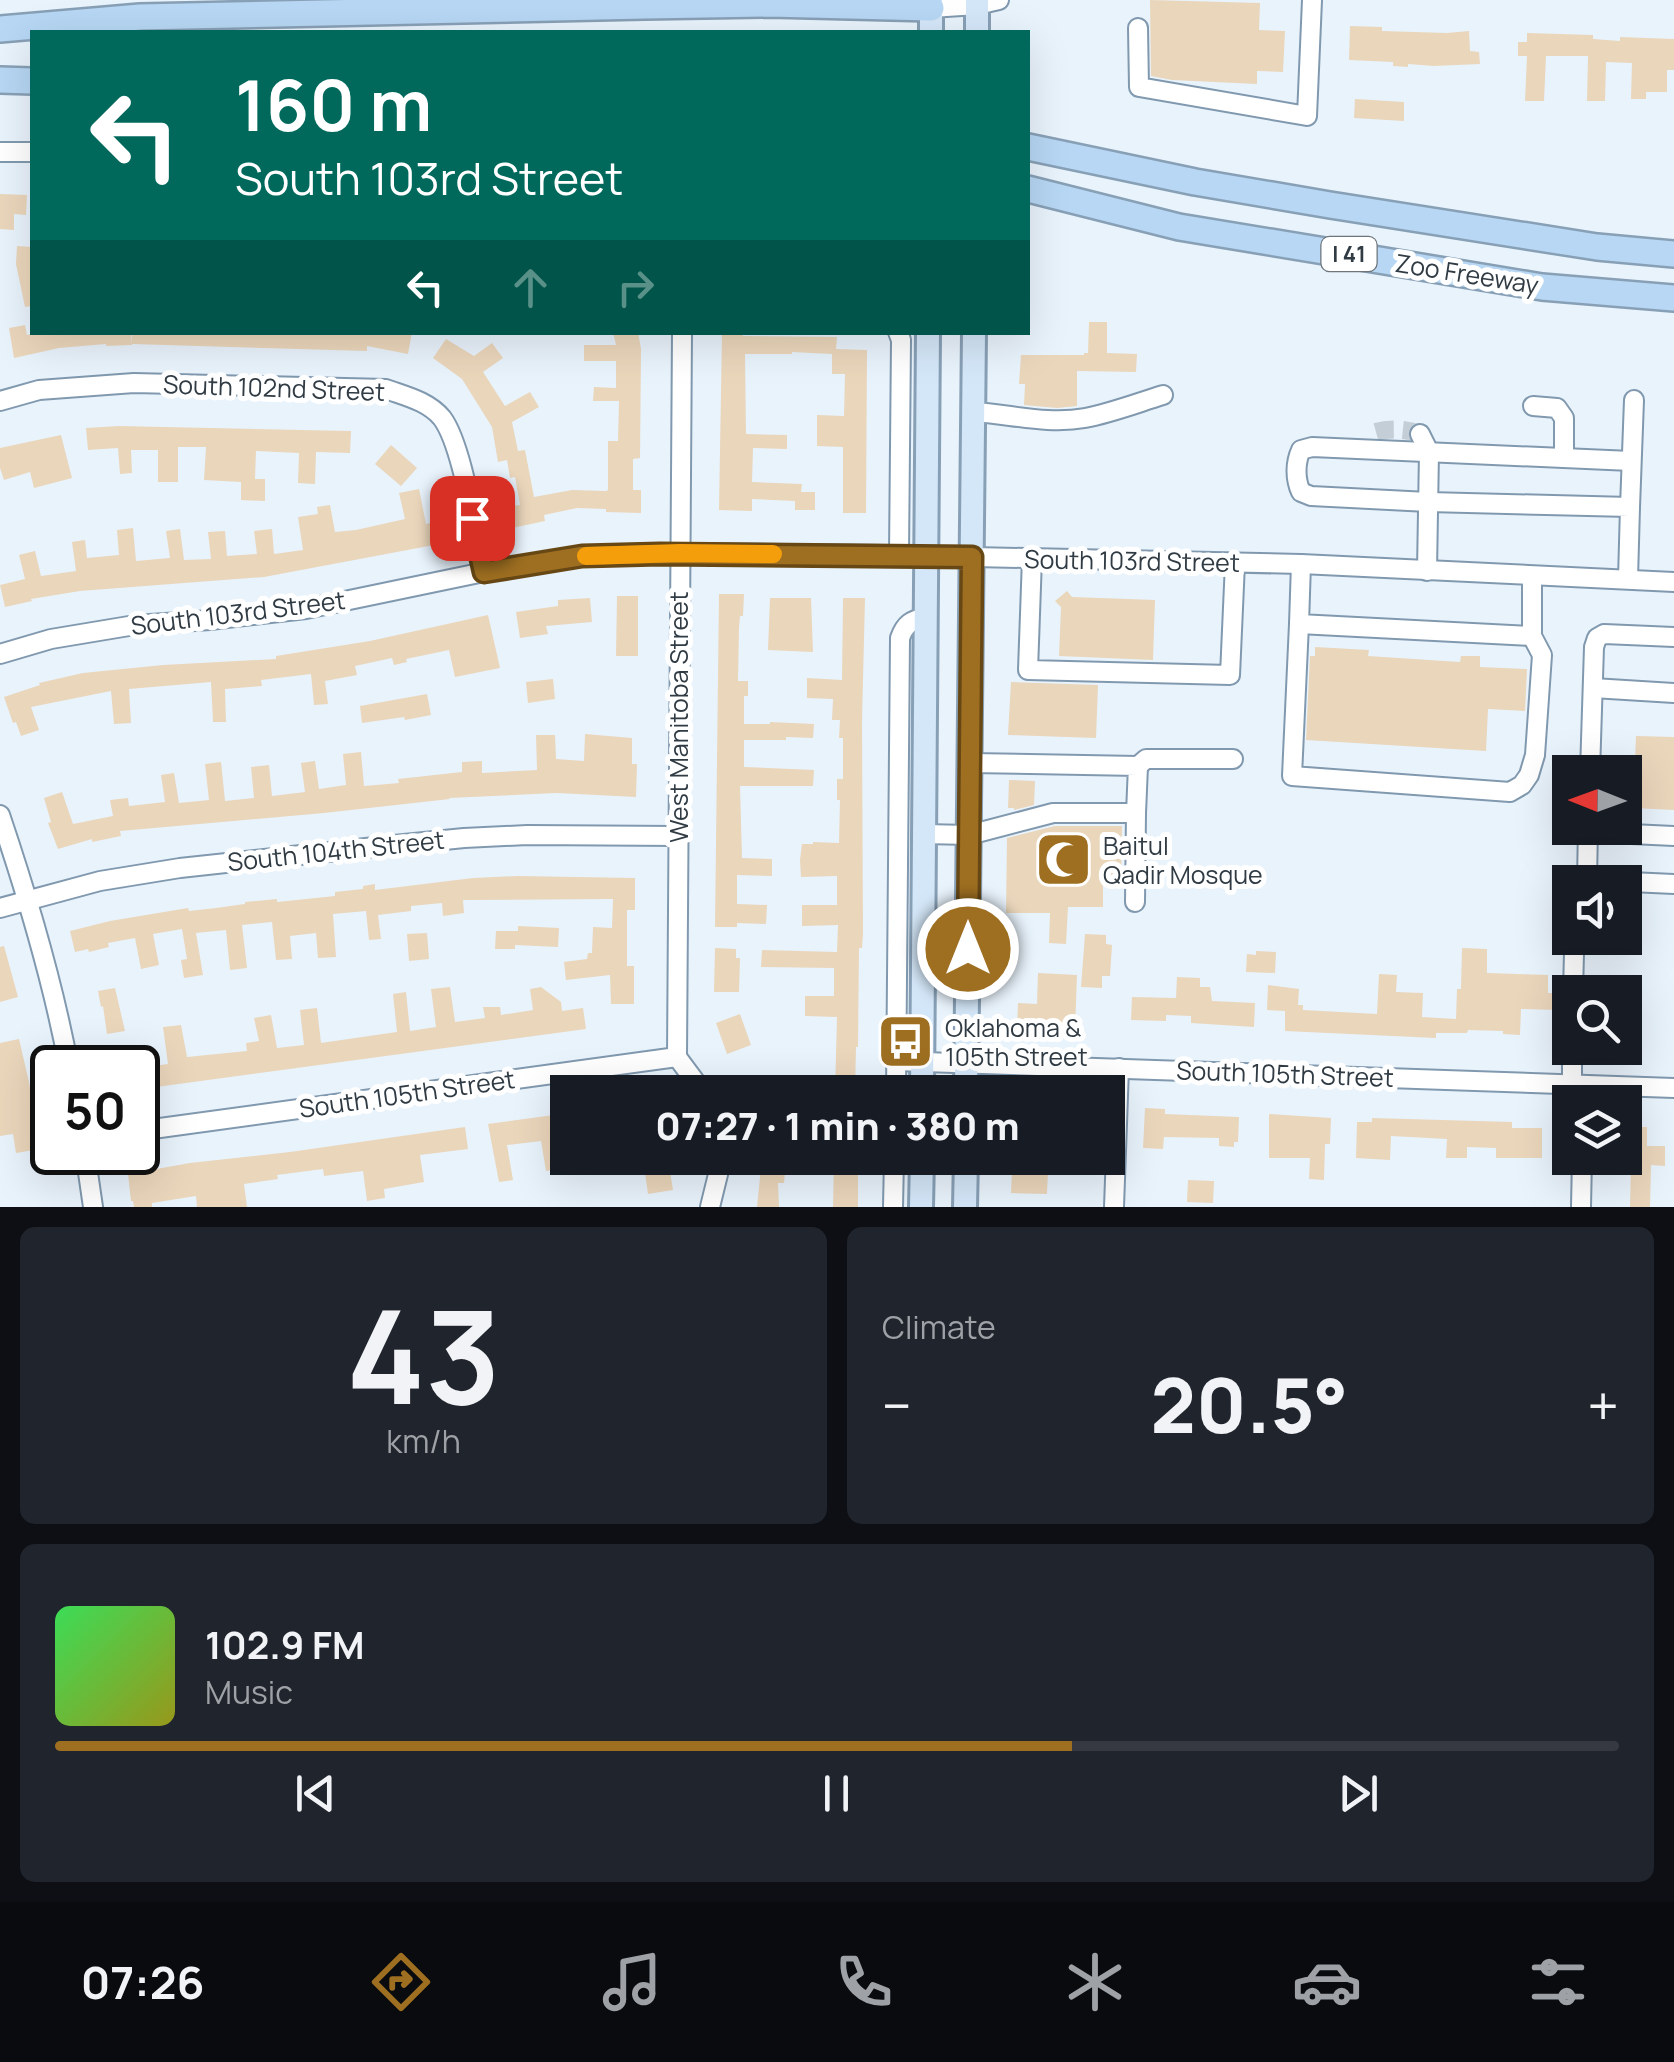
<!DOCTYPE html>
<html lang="en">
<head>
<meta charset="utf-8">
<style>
  :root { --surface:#171b24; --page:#20242c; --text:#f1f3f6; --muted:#9ea1a6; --line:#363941; --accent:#9e6f21 }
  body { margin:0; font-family:Manrope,sans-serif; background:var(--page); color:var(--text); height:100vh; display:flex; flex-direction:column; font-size:38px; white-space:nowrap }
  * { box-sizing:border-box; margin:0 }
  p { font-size:32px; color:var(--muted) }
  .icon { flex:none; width:55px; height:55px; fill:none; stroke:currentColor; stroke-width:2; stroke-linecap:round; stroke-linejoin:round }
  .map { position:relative; height:1207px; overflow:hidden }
  .drawer { display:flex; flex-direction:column; gap:20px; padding:20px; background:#0d0f14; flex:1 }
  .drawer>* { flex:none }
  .banner { position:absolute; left:30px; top:30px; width:1000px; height:305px; border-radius:0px; box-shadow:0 10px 40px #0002; background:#00695c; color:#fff; overflow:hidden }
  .needle { width:65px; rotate:271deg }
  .tools { position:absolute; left:1552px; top:755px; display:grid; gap:20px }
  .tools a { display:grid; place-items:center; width:90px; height:90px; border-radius:0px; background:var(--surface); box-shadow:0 10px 40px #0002; font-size:50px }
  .speed { position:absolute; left:30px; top:1045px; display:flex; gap:20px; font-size:50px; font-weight:700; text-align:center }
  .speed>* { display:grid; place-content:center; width:130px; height:130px; border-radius:50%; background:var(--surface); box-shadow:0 10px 40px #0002; line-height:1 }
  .speed .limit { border:5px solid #111; border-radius:15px; background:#fff; color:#111 }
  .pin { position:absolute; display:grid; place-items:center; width:85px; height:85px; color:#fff; margin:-42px; border-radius:20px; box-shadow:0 5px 15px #0006 }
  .me { position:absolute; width:110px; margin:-55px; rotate:0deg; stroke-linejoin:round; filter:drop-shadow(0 0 8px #0008) }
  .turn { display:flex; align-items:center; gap:35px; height:210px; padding:0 40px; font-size:45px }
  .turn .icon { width:130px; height:130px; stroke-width:2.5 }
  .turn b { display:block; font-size:70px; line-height:85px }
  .lanes { display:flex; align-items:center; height:95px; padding:0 40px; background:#0003; justify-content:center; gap:50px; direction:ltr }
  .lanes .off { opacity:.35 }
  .big { font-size:75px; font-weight:800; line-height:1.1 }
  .drawer .tile { flex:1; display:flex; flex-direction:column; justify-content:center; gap:15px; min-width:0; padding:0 35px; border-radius:15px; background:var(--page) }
  .drawer .dial { align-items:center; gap:0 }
  .dial b { font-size:130px; line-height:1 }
  .song { display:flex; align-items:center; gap:30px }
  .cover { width:120px; height:120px; border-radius:15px; background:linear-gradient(135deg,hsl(130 70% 55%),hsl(60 70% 35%)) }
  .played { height:10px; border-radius:5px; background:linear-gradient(90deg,var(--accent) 65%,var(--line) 65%) }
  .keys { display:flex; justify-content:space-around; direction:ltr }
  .heat { display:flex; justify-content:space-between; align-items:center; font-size:55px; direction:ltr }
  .drawer .tiles { flex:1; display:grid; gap:20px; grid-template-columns:1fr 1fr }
  .tile:last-child { grid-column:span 2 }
  .trip { position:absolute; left:550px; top:1075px; width:575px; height:100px; border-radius:0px; background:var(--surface); box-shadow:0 10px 40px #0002; font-weight:800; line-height:100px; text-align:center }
  .tab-bar { display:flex; height:160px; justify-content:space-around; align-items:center; background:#090b0e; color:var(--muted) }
  .tab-bar .icon { width:70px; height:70px }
  .tab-bar .selected { color:var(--accent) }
  .tab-bar b { font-size:45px; color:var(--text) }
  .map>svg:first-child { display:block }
</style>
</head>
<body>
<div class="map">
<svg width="1674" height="1207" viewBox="0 0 1674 1207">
  <rect width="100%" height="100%" fill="#e9f3fc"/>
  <g fill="#ead6bb">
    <polygon points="1150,0 1260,3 1259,30 1285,31 1283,72 1257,71 1257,84 1172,80 1151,76"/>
    <polygon points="1350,26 1382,27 1382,31 1447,33 1469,31 1470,51 1479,52 1480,64 1434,66 1408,64 1408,67 1393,66 1393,62 1349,60"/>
    <polygon points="1527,33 1593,35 1593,39 1620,41 1620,37 1674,39 1674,70 1667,70 1667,92 1646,92 1646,99 1631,99 1632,63 1606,62 1605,101 1587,101 1588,56 1546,56 1544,101 1525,101 1527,56 1518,56 1518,42 1527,42"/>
    <polygon points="1355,99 1404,102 1404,121 1354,118"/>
    <polygon points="0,194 27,195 26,215 14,214 14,230 0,229"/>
    <polygon points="17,246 32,247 32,306 25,307 16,264"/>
    <polygon points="1089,322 1107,322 1107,353 1137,354 1136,372 1077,371 1077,406 1057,408 1024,405 1025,384 1019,384 1021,355 1084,355 1084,353 1088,353"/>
    <polygon points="25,325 27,335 39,332 131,332 132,345 106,346 106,344 59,348 14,358 9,328"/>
    <polygon points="132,332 412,332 408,354 367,346 367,351 132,344"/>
    <polygon points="613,332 638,332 641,349 640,458 633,459 633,490 641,490 641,513 606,512 606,509 577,508 544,515 545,521 512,528 507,507 520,505 515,477 510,478 507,460 498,462 492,427 462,379 433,358 446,339 474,356 492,343 503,358 483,372 505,406 530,392 539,407 512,422 518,451 525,450 534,497 572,490 606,491 608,490 608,441 618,441 619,401 593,401 594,387 616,388 616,361 584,361 584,345 616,345"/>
    <polygon points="722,332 743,332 743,336 837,337 836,349 867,350 866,513 843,513 843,447 817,446 817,415 844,416 845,374 832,374 832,354 792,352 792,354 745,354 746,434 787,435 787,449 753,448 752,482 802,484 801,492 815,492 815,510 795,510 795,501 752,499 752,511 719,510"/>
    <polygon points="119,426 351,431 350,453 316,452 315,484 298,483 299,453 256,451 255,479 265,479 265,501 241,500 241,482 204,480 206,447 178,447 178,482 158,482 158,450 131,450 132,473 120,474 118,448 88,450 86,428"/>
    <polygon points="61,435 72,478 34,488 30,472 4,480 0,468 0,448"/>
    <polygon points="391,445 417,468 401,486 375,464"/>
    <polygon points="419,489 426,524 430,523 434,545 264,577 80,591 31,599 32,601 5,607 0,585 25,579 19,555 35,551 41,576 76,571 72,542 85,540 87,558 119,555 117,530 133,528 136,561 170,558 166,531 180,529 184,560 211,559 208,532 225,531 227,556 257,554 254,531 272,529 274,554 303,550 298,517 318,514 317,507 330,505 335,532 356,530 405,519 399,493"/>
    <polygon points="1067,591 1072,597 1155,600 1153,660 1059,656 1061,607 1055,601"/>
    <polygon points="719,594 744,594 743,616 740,616 739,628 738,681 748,681 748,696 744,696 744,724 770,724 770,722 814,724 813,738 786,737 786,740 744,740 744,767 814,770 813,786 740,786 742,858 772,859 772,876 737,875 737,904 767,905 766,924 737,923 737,927 715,927"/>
    <polygon points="617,596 638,596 638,656 616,656"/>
    <polygon points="590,598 592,622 546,626 548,634 520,638 516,612 558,606 558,600"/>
    <polygon points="770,598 811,598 813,652 768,650"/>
    <polygon points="843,598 865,598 862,721 863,934 862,948 859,948 858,1047 856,1047 855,1092 835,1092 837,1017 805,1016 805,996 834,996 834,968 761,967 762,950 837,952 838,925 802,926 802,905 837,905 837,876 801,877 800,860 802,844 813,844 813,842 839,843 840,800 837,800 837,779 843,779 843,738 839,738 840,720 832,720 833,699 807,698 807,678 842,680"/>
    <polygon points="488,615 500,668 455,677 449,650 406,659 407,662 394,665 392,658 355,666 357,675 325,681 328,704 314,705 311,674 261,680 262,686 225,689 226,722 213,722 211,682 129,689 131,723 114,724 111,691 31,707 39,730 21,736 16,722 13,723 4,697 40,685 39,683 83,673 163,665 276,659 276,656 370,641"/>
    <polygon points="1315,647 1369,650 1368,656 1460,662 1461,656 1480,656 1480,667 1527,669 1525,711 1488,709 1486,751 1306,740 1310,656 1315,656"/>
    <polygon points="553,679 555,699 528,703 526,682"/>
    <polygon points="1011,682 1098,685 1096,738 1008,735"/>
    <polygon points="427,694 431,715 405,720 404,717 362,723 360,706"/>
    <polygon points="585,734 632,738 632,764 637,764 636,797 557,793 449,798 450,799 324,813 120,831 121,836 92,842 92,839 58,849 48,823 51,822 44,798 62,792 73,824 113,816 110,800 128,798 129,806 165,802 161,775 174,773 179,803 209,800 205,764 221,762 225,801 254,798 251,767 269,765 272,796 305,792 301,763 315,761 319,789 346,785 343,754 361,752 364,786 399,783 398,779 462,772 462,762 482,761 482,773 537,770 536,735 555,735 556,759 584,761"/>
    <polygon points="1636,736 1674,737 1674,810 1633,808"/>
    <polygon points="1009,780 1035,781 1034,805 1014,810 1014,808 1008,808"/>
    <polygon points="1055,826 1122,826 1121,884 1103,884 1103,907 1068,907 1066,944 1049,943 1050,913 1006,913 1007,838"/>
    <polygon points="518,876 635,878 635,910 627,910 627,966 634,966 634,1004 611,1004 610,975 566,980 564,962 587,959 588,953 592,953 593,927 612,928 613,899 463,900 464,913 443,916 442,903 411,906 411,911 378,915 381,939 369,940 366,911 333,914 336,957 318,958 316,933 290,936 292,959 276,960 272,922 242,925 247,968 230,970 226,930 196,933 203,975 184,978 181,960 187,959 182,929 153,934 159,965 141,969 135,938 108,943 109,947 89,952 88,949 75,952 70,931 110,921 188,908 189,911 216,908 245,904 245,902 277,899 277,902 335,896 335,892 363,889 363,886 375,884 375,890 473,878"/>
    <polygon points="518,926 559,928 558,947 515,945 515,949 495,949 496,931 518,931"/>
    <polygon points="427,933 429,959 409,961 407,934"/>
    <polygon points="1085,934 1106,935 1106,944 1112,945 1110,976 1102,976 1102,988 1081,987"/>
    <polygon points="4,946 18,997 0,1002 0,947"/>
    <polygon points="715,948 736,949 736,958 740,958 739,992 714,992"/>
    <polygon points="1462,948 1487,949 1487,973 1548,975 1548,993 1558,993 1557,1010 1521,1009 1520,1035 1503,1034 1503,1031 1468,1030 1467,1033 1436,1033 1436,1038 1285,1031 1285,1011 1267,1010 1268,985 1299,989 1298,1005 1303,1005 1303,1010 1377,1014 1379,974 1397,975 1396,992 1423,993 1422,1017 1456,1019 1457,989 1461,989"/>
    <polygon points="1256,951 1276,952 1275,973 1246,972 1247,954 1256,955"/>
    <polygon points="1038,973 1077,975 1075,1030 1034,1031 1035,1029 1017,1028 1018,1003 1037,1004"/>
    <polygon points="1177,977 1200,978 1200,987 1210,987 1212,1001 1255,1003 1254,1027 1191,1023 1191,1016 1166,1015 1166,1021 1131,1020 1132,997 1176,998"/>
    <polygon points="450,987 455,1022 485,1018 483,1007 500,1007 501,1015 533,1010 530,989 541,987 561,1002 562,1011 583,1008 586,1029 149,1088 146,1067 168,1064 163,1027 181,1025 187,1057 247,1051 246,1043 259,1041 254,1018 271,1015 277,1048 304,1045 300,1010 317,1008 321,1043 369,1036 397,1032 393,994 406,992 410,1031 436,1027 431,989"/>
    <polygon points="115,988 125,1031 107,1034 103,1006 101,1007 98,991"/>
    <polygon points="740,1014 751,1045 727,1054 716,1023"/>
    <polygon points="19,1039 29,1082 40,1149 16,1153 13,1134 0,1136 0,1043"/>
    <polygon points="1145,1108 1165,1109 1165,1114 1239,1117 1238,1142 1234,1142 1234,1147 1219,1146 1219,1138 1164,1137 1163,1149 1143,1148"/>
    <polygon points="568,1113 568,1135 559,1136 564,1168 546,1171 541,1141 507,1145 513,1180 499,1182 488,1124"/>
    <polygon points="1269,1114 1331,1118 1330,1144 1325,1144 1324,1180 1309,1179 1310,1158 1269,1158"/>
    <polygon points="1372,1118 1512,1122 1512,1128 1542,1128 1542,1158 1496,1158 1496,1148 1467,1147 1467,1158 1446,1158 1447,1139 1391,1136 1390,1160 1356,1158 1357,1122 1372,1122"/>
    <polygon points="465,1127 468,1149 420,1155 424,1182 384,1189 385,1198 367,1201 363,1171 324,1176 323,1169 277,1175 278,1179 244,1184 247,1207 197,1207 196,1196 152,1203 152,1207 134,1207 133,1201 131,1201 128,1174 190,1163 290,1152"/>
    <polygon points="1625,1127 1647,1127 1647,1146 1665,1146 1665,1166 1651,1165 1650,1207 1630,1207 1631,1164 1625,1163"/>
    <polygon points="643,1158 668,1159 673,1190 648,1194"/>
    <polygon points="762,1158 786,1158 784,1183 778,1183 779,1207 757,1207"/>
    <polygon points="834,1158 858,1158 858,1207 833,1207"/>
    <polygon points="1012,1170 1048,1171 1047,1194 1011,1193"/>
    <polygon points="1188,1180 1214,1181 1213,1203 1187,1202"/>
  </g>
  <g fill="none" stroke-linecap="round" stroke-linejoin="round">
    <path stroke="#c4ced7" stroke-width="18" stroke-dasharray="18 9" stroke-linecap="butt" d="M1376 432C1390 428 1407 429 1420 434"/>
    <defs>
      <g id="minor">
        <polyline points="931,8 977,5 999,0"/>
        <polyline points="1138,28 1139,87 1307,116 1312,0"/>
        <polyline points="0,152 32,152"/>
        <polyline points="682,332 677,1057 703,1092"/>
        <polyline points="898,332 901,340 899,555"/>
        <path d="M0 401 39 390 134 383 386 389C405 396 428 401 442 418 463 446 475 534 484 572"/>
        <polyline points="1533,406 1557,408 1564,418 1564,458"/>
        <path d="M973 412C1010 414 1048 425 1085 418 1111 413 1137 403 1163 395"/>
        <polyline points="1420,434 1429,452 1427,571"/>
        <polyline points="1630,507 1634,400"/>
        <polyline points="1032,558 1028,670 1230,675 1235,563"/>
        <polyline points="1301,564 1299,624 1532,636 1532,576"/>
        <path d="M1628 579 1630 507 1428 502 1311 496 1301 492C1295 479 1295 463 1301 450L1312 447 1631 461"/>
        <polyline points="1299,624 1292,776 1510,792 1522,785 1529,775 1535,755 1542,655 1532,636"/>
        <polyline points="0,654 51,639 135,625 210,620 306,609 484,572 581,556 680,553 885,555 1301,564 1674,582"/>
        <polyline points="1593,688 1674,693"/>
        <polyline points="1138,766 1146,759 1233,759"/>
        <polyline points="1590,772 1594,647 1597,638 1604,634 1674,637"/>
        <path d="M0 815C28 898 53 981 69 1068"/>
        <polyline points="1588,828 1587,880 1674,884"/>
        <polyline points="1588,832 1674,836"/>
        <polyline points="924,834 969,835 1053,813 1136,813 1138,766 970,763"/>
        <polyline points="1135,902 1136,813"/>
        <polyline points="0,908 100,881 180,868 384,846 464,838 527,835 678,836"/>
        <polyline points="1573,992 1574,953"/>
        <polyline points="896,1061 1674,1088"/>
        <polyline points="1572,1084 1572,1048"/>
        <path d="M896 1092 900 638C905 624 911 620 926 617"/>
        <polyline points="138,1131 677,1057"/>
        <polyline points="85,1152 93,1207"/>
        <polyline points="710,1207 722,1158"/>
        <polyline points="893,1207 894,1158"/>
        <polyline points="1114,1207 1119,1068"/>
        <polyline points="1581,1207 1582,1158"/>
      </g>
      <g id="major">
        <polyline points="931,32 931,0"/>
        <polyline points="977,32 977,0"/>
        <polyline points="922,1092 928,332"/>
        <polyline points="966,1092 974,332"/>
        <polyline points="921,1207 922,1158"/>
        <polyline points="965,1207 966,1158"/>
      </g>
      <g id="highway">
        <polyline points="0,29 140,17 645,6 770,4 931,8"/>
        <polyline points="0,80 32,81"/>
        <polyline points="1028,147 1195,182 1330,205 1597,247 1674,254"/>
        <polyline points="1028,189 1179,227 1542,287 1674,298"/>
      </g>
    </defs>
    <use href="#minor" stroke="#8199af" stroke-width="22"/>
    <use href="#major" stroke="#88a0b6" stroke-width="28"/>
    <use href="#highway" stroke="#88a0b6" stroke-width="30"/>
    <use href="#minor" stroke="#fff" stroke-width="18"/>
    <use href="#major" stroke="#d4e7f8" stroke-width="22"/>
    <use href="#highway" stroke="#b7d7f4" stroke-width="25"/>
  </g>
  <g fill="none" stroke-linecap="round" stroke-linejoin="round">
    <defs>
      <polyline id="route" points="472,518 484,572 582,556 660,554 972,557 968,949"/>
    </defs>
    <use href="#route" stroke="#674815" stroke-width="25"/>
    <use href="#route" stroke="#9e6f21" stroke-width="18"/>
    <polyline stroke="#f59e0b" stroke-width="18" points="586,556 680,553 773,554"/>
  </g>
  <defs>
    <symbol id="mosque-square" viewBox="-11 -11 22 22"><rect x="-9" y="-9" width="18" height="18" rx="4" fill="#9e6f21" stroke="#fff"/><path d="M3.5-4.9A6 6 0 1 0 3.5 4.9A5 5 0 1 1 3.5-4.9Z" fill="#fff"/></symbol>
    <symbol id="bus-square" viewBox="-11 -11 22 22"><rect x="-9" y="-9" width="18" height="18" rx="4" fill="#9e6f21" stroke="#fff"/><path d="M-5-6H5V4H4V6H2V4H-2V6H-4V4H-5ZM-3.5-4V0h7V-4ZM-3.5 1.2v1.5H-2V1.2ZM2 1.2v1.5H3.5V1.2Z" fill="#fff"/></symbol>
  </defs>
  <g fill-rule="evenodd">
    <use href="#mosque-square" x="1032" y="828" width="63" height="63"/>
    <use href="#bus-square" x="874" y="1010" width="63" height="63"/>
  </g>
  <g text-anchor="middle" stroke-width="10" stroke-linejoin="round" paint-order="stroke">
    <rect fill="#fff" stroke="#6e767c" stroke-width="2.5" x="1321.5" y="237" width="55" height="34" rx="8"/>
    <g font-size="22" font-weight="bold" fill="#303b44">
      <text x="1349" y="262">I 41</text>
    </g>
    <g font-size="25" fill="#303b44" stroke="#fff">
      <text transform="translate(1467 274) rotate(9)" y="9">Zoo Freeway</text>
      <text transform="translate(274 388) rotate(2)" y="9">South 102nd Street</text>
      <text transform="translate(1132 561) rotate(1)" y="9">South 103rd Street</text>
      <text transform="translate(238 613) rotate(-7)" y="9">South 103rd Street</text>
      <text transform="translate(679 717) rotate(-90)" y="9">West Manitoba Street</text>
      <text transform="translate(336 851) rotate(-6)" y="9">South 104th Street</text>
      <text transform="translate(1285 1074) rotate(2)" y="9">South 105th Street</text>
      <text transform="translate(407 1094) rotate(-8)" y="9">South 105th Street</text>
    </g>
    <g font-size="25" fill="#303b44" stroke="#fff" text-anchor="start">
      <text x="1103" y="855">Baitul<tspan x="1103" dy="29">Qadir Mosque</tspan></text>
      <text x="945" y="1037">Oklahoma &amp;<tspan x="945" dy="29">105th Street</tspan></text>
    </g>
  </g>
</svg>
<div class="tools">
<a><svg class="needle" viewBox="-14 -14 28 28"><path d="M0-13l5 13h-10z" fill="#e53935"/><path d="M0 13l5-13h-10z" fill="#9ea1a6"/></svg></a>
<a><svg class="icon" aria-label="sound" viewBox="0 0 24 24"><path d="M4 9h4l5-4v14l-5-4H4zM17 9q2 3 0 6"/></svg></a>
<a><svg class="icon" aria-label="search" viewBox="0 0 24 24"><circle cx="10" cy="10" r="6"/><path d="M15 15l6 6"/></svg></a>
<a><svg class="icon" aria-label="layers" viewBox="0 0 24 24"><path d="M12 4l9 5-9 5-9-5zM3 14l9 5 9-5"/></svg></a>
</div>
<div class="speed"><div class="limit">50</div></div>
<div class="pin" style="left:472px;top:518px;background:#d93025"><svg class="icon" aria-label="arrive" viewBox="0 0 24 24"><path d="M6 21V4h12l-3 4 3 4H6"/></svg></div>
<svg class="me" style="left:968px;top:949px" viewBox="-20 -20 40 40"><circle r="17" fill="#9e6f21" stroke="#fff" stroke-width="3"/><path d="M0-11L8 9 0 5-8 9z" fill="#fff"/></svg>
<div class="trip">07:27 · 1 min · 380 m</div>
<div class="banner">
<div class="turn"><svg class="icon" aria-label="left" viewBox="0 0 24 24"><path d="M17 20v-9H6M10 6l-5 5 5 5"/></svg><div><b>160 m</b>South 103rd Street</div></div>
<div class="lanes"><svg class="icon" aria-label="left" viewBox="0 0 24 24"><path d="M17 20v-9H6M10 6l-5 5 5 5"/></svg><svg class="icon off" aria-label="ahead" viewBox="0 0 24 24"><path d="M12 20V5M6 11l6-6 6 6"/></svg><svg class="icon off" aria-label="right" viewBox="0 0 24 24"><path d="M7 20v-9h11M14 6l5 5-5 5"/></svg></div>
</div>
</div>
<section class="drawer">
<div class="tiles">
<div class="tile dial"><b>43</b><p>km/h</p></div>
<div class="tile"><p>Climate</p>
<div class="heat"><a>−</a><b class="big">20.5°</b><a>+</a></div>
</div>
<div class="tile">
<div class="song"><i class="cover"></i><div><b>102.9 FM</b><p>Music</p></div></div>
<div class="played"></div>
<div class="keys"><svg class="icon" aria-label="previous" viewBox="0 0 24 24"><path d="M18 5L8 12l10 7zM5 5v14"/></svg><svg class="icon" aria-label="pause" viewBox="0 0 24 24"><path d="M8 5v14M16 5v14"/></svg><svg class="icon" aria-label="next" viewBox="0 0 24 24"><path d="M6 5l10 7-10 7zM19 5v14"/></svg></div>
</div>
</div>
</section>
<nav class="tab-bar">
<b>07:26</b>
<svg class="icon selected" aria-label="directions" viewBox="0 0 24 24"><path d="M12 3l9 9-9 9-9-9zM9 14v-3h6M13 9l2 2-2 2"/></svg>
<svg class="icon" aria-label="music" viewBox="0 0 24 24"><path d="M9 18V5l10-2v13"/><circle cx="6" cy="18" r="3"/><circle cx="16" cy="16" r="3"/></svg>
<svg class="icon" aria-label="phone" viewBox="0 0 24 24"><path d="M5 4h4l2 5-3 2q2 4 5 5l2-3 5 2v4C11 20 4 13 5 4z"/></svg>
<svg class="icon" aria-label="climate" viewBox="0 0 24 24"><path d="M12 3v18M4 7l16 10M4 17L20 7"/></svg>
<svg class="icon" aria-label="car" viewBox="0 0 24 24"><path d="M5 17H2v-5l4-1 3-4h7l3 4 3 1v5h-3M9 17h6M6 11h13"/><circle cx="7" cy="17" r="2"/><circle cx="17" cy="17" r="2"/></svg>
<svg class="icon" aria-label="filters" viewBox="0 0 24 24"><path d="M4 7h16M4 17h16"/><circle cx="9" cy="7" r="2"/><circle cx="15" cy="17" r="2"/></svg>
</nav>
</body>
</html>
